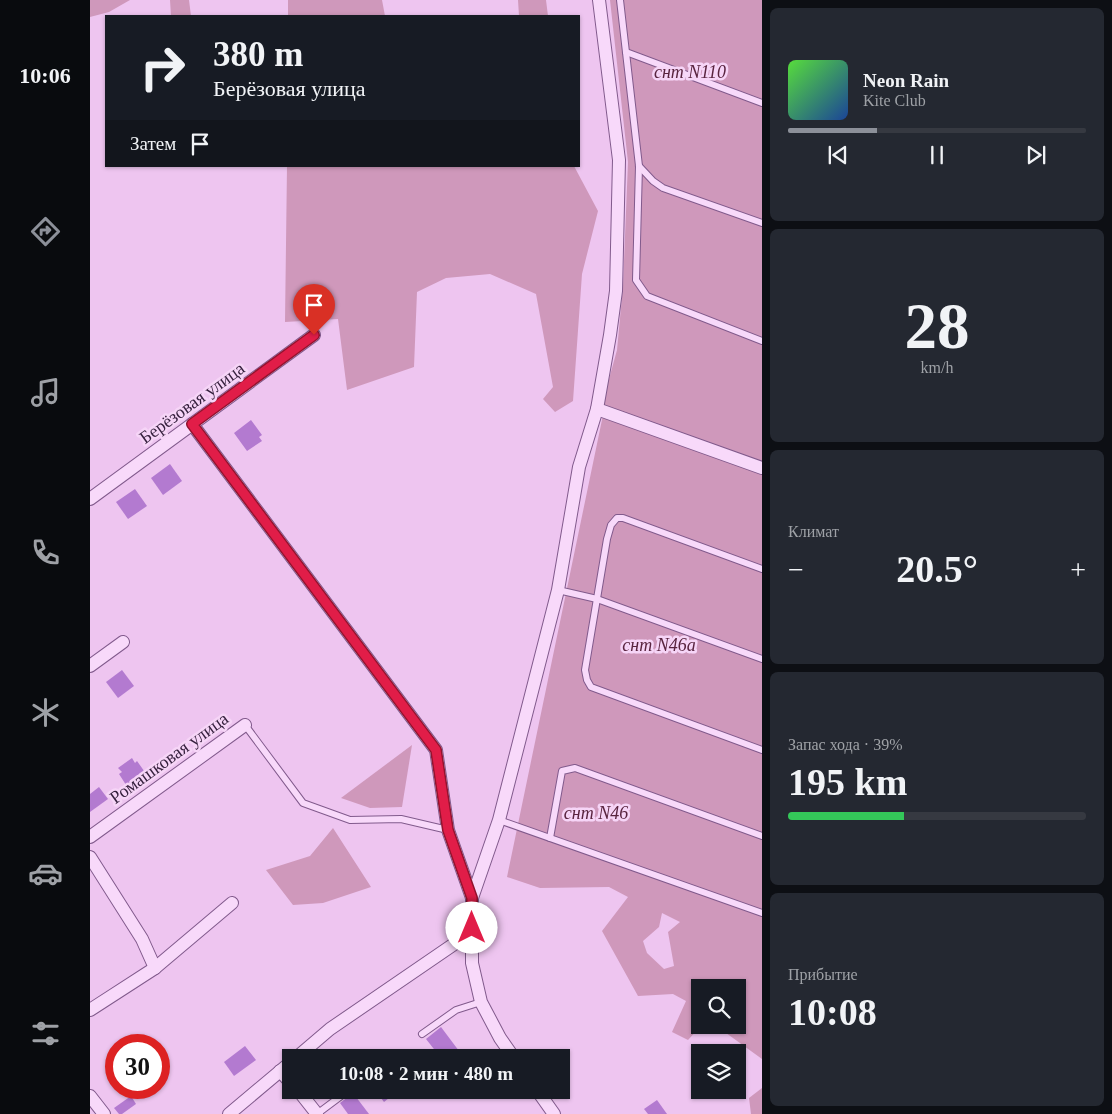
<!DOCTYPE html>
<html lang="ru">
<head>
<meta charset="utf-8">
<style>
  :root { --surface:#171b24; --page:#242831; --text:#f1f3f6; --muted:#9ea1a6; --line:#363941; --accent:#8c9099 }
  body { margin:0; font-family:Georgia,serif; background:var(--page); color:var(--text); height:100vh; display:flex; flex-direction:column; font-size:19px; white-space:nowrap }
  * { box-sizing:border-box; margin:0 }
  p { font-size:16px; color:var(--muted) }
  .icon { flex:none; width:28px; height:28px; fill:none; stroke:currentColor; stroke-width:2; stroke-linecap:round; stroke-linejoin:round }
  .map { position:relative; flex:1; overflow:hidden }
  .side { display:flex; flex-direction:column; gap:8px; padding:8px; background:#0d0f14; width:350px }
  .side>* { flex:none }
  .banner { position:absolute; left:15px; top:15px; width:475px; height:152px; border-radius:0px; box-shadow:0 1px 4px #0004; background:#171b24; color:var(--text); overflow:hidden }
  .fabs { position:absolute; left:601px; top:979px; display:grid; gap:10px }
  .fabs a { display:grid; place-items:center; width:55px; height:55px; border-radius:0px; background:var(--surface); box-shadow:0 1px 4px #0004; font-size:25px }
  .speed { position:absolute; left:15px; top:1034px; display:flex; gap:10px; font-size:25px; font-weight:700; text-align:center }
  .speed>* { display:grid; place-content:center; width:65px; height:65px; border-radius:50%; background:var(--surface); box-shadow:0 1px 4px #0004; line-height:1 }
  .speed .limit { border:8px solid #d22; background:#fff; color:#111 }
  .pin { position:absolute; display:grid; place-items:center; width:42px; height:42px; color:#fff; margin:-51px -21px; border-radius:50% 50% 50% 0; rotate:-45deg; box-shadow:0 0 5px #0007 }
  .pin .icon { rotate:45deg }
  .me { position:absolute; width:55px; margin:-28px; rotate:0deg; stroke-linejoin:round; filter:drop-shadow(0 0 4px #0008) }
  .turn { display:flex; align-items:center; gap:18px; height:105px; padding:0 25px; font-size:22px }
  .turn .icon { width:65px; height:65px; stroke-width:2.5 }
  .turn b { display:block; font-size:35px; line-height:42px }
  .then { display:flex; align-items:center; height:48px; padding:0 25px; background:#0003; gap:10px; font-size:19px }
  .big { font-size:38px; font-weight:800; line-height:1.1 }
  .side .card { flex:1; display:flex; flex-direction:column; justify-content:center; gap:8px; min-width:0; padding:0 18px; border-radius:8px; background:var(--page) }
  .side .dial { align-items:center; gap:0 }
  .dial b { font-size:65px; line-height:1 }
  .song { display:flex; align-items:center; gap:15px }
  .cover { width:60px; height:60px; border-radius:8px; background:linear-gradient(135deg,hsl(110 70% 55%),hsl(220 70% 35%)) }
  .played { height:5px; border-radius:2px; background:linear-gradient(90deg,var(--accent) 30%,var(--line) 30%) }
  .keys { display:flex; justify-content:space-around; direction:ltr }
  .heat { display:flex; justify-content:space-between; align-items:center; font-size:28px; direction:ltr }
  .charge { height:8px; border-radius:4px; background:linear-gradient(90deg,#34c759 39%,var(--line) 0) }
  .trip { position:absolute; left:192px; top:1049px; width:288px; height:50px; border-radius:0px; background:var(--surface); box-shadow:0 1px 4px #0004; font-weight:800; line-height:50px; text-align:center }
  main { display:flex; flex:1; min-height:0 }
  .dock { display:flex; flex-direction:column; width:90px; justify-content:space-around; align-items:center; background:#090b0e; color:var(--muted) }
  .dock .icon { width:35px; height:35px }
  .dock .current { color:var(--accent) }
  .dock b { font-size:22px; color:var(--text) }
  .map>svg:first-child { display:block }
</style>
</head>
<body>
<main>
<nav class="dock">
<b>10:06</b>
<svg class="icon current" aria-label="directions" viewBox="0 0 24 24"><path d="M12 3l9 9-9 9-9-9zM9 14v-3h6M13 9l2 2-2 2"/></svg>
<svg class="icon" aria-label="music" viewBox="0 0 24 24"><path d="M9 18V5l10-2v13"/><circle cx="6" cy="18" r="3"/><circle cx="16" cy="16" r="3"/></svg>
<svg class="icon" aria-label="phone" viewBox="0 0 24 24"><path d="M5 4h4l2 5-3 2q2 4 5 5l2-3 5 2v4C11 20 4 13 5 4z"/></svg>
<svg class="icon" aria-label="climate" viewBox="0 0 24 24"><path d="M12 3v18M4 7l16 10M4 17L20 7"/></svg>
<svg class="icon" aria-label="car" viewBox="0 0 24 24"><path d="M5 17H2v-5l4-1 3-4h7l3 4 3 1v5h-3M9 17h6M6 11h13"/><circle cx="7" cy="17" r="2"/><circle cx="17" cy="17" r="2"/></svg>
<svg class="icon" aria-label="filters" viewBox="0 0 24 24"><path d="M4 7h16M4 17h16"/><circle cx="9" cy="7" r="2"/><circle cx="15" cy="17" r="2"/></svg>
</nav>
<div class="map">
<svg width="672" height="1114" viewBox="0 0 672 1114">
  <rect width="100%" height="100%" fill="#eec5f0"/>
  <g fill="#cf98bb" fill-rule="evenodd">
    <polygon points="0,0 40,0 19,12 0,17"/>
    <polygon points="80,0 99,0 101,16 81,16"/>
    <polygon points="198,0 292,0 295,16 198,16"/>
    <polygon points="428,0 456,0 458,16 429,16"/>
    <path d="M520 0H672V1059L625 1025H648V988H610V1025H612L598 1040 582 1032 596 1001 583 994 548 996 512 931 538 897 519 887 450 888 417 877 513 415V401L527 350 533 286 538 162ZM572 913 590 922 578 932 584 966 574 969 557 953 553 941 569 927Z"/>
    <polygon points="197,166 484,166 508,211 492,274 483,401 465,412 453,399 463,387 446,294 400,274 356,278 327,292 324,367 257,390 248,319 195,322"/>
    <polygon points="322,745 312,807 280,808 251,798"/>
    <polygon points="243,828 281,887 233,903 203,905 176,870 220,856"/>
    <polygon points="672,1088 672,1114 661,1114 659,1098"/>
  </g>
  <g fill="#b37ad0">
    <polygon points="161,420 172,435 169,437 172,441 157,451 144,433"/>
    <polygon points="80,464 92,481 73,495 61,478"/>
    <polygon points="45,489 57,506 38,519 26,502"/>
    <polygon points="32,670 44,686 28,698 16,682"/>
    <polygon points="42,758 45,763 47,761 57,775 38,788 29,774 32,772 28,768"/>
    <polygon points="9,787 18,799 0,812 0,794"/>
    <polygon points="351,1027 369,1051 360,1058 351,1058 336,1039"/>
    <polygon points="155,1046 166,1060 144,1076 134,1062"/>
    <polygon points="285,1090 309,1090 294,1102"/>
    <polygon points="263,1093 279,1114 258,1114 250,1103"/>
    <polygon points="41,1096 46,1104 32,1114 29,1114 24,1108"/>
    <polygon points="567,1100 577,1114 558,1114 554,1109"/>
  </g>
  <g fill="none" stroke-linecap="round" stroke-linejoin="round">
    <defs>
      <g id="service">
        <polyline points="530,0 549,166 546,280 557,296 672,341"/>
        <polyline points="536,52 672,103"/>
        <polyline points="549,166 563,181 573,188 672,223"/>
        <polyline points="672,569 533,518 527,518 521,525 517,539 495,670 497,680 501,687 672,750"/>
        <polyline points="468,590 507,599 672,659"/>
        <polyline points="155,725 213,803 260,820 311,819 358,830"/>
        <polyline points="409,820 672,913"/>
        <polyline points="460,838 472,771 485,768 672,836"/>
        <polyline points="332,1034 366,1010 391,1002"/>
        <polyline points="227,1114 259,1090"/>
      </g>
      <g id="minor">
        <polyline points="507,409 672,468"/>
        <polyline points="102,424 346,750 358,830 382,898"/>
        <polyline points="0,499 224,335"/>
        <polyline points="0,666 33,642"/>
        <polyline points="0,837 155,725"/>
        <polyline points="0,857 52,939 65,968"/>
        <polyline points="0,1010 65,968 142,903"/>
        <polyline points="206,1058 240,1029 370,940 382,928"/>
        <polyline points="424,1058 410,1038 391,1002 382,963 382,898 409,820 468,590 489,467 507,409 520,335 526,291 529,160 509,0"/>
        <polyline points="190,1071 201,1083"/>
        <polyline points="208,1090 227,1114"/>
        <polyline points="447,1090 464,1114"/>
        <polyline points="0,1096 14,1114"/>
        <polyline points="139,1114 201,1062"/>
      </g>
    </defs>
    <use href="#service" stroke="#815a8c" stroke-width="8"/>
    <use href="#minor" stroke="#815a8c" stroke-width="14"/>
    <use href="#service" stroke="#f8d9fa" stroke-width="6"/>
    <use href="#minor" stroke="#f8d9fa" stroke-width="12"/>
  </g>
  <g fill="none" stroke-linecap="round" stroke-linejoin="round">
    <defs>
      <polyline id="route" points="224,335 102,424 346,750 358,830 382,898 382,928"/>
    </defs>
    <use href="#route" stroke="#92132f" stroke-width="12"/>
    <use href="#route" stroke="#e11d48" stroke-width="9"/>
  </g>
  <g text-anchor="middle" stroke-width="5" stroke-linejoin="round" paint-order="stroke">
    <g font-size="18" font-style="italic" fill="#59243f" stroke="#f6d5f7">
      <text x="600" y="78">снт N110</text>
      <text x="569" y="651">снт N46а</text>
      <text x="506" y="819">снт N46</text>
    </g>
    <g font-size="18" fill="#341f3c" stroke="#f6d5f7">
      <text transform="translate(102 403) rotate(-36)" y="6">Берёзовая улица</text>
      <text transform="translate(79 758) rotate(-36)" y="6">Ромашковая улица</text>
    </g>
  </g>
</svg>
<div class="fabs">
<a><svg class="icon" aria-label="search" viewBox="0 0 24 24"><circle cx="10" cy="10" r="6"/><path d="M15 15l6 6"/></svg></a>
<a><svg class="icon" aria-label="layers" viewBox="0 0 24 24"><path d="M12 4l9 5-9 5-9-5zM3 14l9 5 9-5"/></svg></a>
</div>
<div class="speed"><div class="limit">30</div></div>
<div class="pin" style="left:224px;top:335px;background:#d93025"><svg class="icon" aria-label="arrive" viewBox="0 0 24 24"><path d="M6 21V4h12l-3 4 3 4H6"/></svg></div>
<svg class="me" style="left:382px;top:928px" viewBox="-20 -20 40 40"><circle r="19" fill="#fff"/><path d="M0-13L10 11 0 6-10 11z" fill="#e11d48"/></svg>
<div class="trip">10:08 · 2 мин · 480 m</div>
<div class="banner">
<div class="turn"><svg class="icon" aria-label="right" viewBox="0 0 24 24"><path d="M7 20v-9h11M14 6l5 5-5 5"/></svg><div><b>380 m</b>Берёзовая улица</div></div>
<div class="then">Затем<svg class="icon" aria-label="arrive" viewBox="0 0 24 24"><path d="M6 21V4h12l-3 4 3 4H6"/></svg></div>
</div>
</div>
<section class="side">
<div class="card">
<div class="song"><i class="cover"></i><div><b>Neon Rain</b><p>Kite Club</p></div></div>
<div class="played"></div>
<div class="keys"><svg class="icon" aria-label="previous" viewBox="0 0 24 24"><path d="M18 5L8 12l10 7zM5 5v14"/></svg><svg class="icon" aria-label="pause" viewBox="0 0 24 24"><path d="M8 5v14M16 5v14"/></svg><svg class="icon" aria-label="next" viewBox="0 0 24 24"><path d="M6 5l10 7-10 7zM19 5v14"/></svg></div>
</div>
<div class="card dial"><b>28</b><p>km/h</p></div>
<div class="card"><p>Климат</p>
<div class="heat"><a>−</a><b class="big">20.5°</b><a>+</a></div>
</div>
<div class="card"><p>Запас хода · 39%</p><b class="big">195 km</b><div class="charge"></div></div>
<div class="card"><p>Прибытие</p><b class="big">10:08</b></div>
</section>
</main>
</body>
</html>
